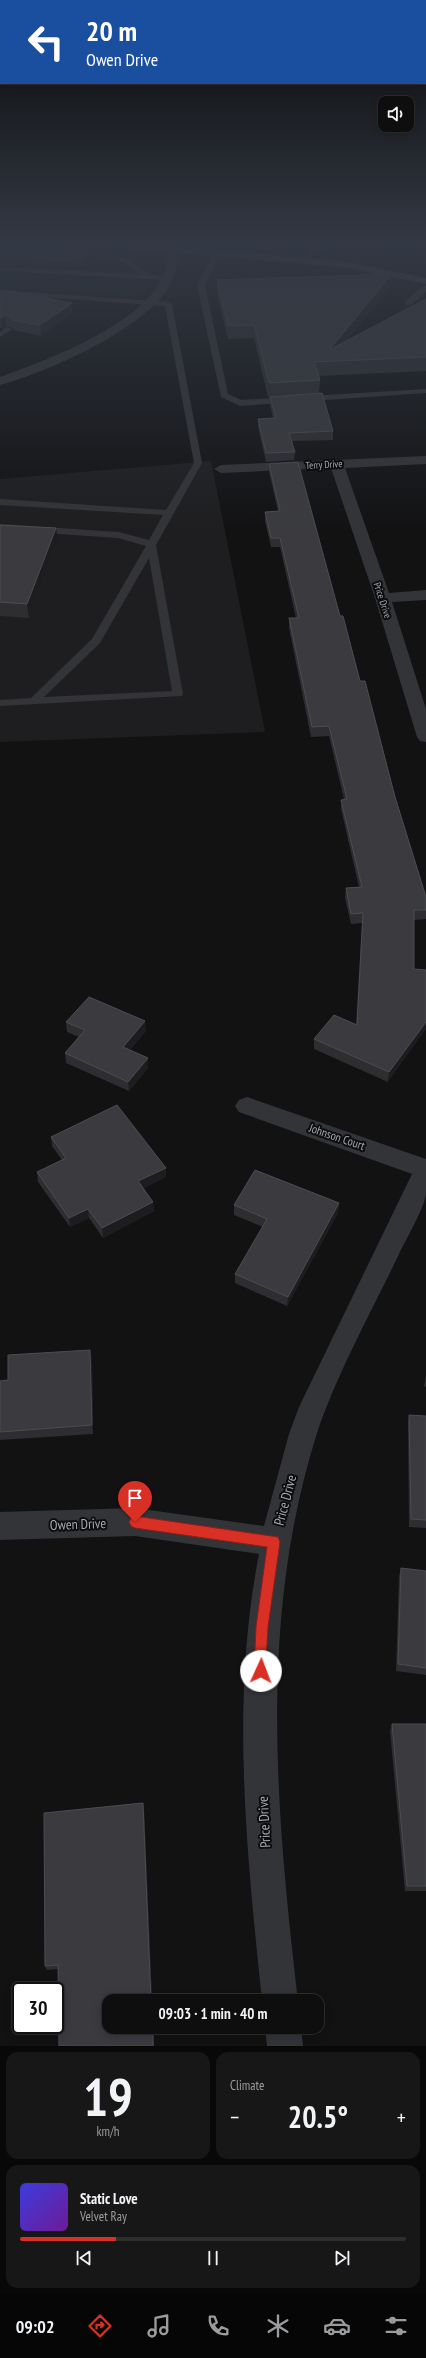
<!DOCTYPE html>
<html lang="en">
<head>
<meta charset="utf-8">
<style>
  :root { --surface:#0e0e0e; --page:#171717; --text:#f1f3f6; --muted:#9b9c9e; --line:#2e2e2e; --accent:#d93025 }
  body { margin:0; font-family:"PT Sans Narrow",sans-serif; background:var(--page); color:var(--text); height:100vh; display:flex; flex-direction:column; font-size:15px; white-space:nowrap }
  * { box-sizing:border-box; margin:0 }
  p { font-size:13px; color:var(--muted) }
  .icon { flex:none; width:22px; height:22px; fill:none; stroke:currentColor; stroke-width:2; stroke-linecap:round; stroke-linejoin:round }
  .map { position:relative; height:2046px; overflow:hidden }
  .panel { display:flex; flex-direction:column; gap:6px; padding:6px; background:#080808; flex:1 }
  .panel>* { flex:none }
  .guide { position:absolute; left:0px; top:0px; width:426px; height:84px; box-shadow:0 2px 10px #0003,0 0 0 1px var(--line); background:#1a4fa0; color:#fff; overflow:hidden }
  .controls { position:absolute; left:378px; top:96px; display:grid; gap:8px }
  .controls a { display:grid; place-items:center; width:36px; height:36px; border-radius:8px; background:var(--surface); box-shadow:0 2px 10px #0003,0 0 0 1px var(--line); font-size:20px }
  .speed { position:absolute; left:12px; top:1982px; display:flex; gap:8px; font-size:20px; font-weight:700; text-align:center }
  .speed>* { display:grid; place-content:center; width:52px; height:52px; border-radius:50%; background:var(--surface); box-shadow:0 2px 10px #0003,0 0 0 1px var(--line); line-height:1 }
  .speed .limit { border:2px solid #111; border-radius:6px; background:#fff; color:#111 }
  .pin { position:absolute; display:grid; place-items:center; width:34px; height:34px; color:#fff; margin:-41px -17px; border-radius:50% 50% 50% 0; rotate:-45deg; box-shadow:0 0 4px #0007 }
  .pin .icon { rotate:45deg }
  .me { position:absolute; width:44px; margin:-22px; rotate:2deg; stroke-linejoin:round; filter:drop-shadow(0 0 3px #0008) }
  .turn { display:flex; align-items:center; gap:14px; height:84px; padding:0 20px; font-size:18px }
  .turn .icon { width:52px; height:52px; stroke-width:2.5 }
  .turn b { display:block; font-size:28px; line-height:34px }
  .big { font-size:30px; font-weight:700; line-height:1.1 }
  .panel .card { flex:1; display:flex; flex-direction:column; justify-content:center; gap:6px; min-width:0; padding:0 14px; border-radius:12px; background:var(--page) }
  .panel .dial { align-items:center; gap:0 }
  .dial b { font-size:52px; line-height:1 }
  .song { display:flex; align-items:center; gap:12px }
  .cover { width:48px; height:48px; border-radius:6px; background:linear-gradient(135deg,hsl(240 70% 55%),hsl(280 70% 35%)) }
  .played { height:4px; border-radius:2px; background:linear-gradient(90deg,var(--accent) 25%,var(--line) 25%) }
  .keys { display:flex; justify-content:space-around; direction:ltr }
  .heat { display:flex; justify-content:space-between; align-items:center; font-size:22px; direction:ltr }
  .panel .tiles { flex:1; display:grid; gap:6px; grid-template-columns:1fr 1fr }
  .card:last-child { grid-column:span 2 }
  .trip { position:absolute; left:102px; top:1994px; width:222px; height:40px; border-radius:12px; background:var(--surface); box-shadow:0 2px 10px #0003,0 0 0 1px var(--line); font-weight:700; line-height:40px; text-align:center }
  .tabs { display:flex; height:64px; justify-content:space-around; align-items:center; background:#060606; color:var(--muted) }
  .tabs .icon { width:28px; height:28px }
  .tabs .on { color:var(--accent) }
  .tabs b { font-size:18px; color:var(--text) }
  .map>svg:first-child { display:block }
</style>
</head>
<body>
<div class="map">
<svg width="426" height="2046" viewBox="0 0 426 2046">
  <rect width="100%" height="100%" fill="#121213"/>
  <polygon fill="#1e1e20" points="211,461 265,732 0,742 0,479"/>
  <path fill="#181e19" d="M0 273 38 275 46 280 84 282 89 280 119 284 134 279 152 282C146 294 131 302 118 295L0 288Z"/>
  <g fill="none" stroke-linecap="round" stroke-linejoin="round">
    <g fill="#333438" fill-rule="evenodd">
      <polygon points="315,243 322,243 321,250 304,261 300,261 300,259 315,248"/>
      <polygon points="66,248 124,258 152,275 171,278 167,280 0,271 0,267 140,274 120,261 64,251 64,249"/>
      <polygon points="217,251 220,253 205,285 228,394 241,400 426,389 426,393 240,406 221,397 197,285 214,253"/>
      <polygon points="423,286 426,286 426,292 411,305 405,305 405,301"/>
      <path d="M0 290 168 302 172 304 202 463 156 545 183 694 182 696 0 706V700L31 698 92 639 146 546 118 538 0 530V524L119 532 149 540 163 515 0 505V499L166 510 194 463 165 306 0 294ZM149 558 172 691 44 697 100 643Z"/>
      <polygon points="6,327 13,329 0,337 0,332"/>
    </g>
    <g fill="#333438" fill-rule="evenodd">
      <path d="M168 243H178C179 260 176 276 167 290 141 330 46 373 0 385V377C46 361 130 328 157 287 166 274 168 258 168 243Z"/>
      <polygon points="426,456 426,464 345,468 389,593 426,590 426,600 392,602 426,709 426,742 420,741 417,737 375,598 331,468 221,473 214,469 221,465"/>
      <path d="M247 1097 426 1159C426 1171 426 1183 426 1194 424 1209 406 1239 399 1254 372 1311 337 1373 317 1433 258 1619 276 1811 298 2001H262C247 1854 230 1701 259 1554L135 1536 0 1540V1512L135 1508 264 1526 289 1434 299 1407 412 1174 239 1112 235 1106 239 1100Z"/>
      <polygon points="265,2027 301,2027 303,2046 267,2046"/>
    </g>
    <polygon fill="#414348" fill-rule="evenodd" points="96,243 145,243 341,261 426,278 426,284 341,267 101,246"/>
  </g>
  <g fill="#2e2e31">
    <polygon points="0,243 93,243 89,250 85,250 85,257 82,263 0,259"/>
    <polygon points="259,243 289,243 260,245"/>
    <polygon points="339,243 422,243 340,246"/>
    <polygon points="392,274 391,287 347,340 426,299 426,371 318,376 320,380 319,394 333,431 333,440 292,441 295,452 294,460 266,462 258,427 258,419 273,418 270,405 270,397 290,396 268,397 254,338 228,339 217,293 217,280"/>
    <polygon points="0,291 72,303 72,313 41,336 14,330 13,328 6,326 2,328 0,327"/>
    <polygon points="269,464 340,616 426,897 426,919 414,920 388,1082 314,1049 314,1039 356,1025 362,923 351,924 345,898 346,888 359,887 341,809 341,800 344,799 329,736 311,737 289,628 289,618 296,618 280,547 271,547 265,521 265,512 278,511 269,472"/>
    <polygon points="0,525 58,541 29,618 0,616"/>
    <polygon points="66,1022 146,1031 130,1050 148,1068 129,1091 66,1063 65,1053 79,1037 67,1032"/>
    <polygon points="51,1137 166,1177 143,1188 153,1202 154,1211 103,1238 89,1218 70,1227 38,1182 37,1172 62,1160 52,1146"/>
    <polygon points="339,1203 338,1213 287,1306 235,1283 235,1274 263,1227 234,1215 234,1205"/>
    <polygon points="92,1359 93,1434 0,1440 0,1381 8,1380"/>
    <polygon points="426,1376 426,1387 424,1386"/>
    <polygon points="409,1415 426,1416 426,1528 409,1527 408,1423"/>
    <polygon points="401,1568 426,1571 426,1675 396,1671 399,1576"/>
    <polygon points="392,1724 426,1724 426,1891 405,1891 390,1731"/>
    <polygon points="144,1809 154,2046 59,2046 58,1969 47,1970 45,1966"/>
  </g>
  <g fill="#1d1d1f">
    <polygon points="88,243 93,243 89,250"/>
    <polygon points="85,248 85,257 82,263 81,254"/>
    <polygon points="392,274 391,287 330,361 329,350"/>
    <polygon points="72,303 72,313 41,336 40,325"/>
    <polygon points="5,315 6,326 2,328 1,318"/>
    <polygon points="56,528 58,541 29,618 27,604"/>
    <polygon points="145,1021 146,1031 124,1057 123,1047"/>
    <polygon points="426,1022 426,1029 388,1082 389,1072"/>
    <polygon points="148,1058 148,1068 129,1091 128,1082"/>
    <polygon points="166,1168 166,1177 139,1191 138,1181"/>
    <polygon points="153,1202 154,1211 103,1238 102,1228"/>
    <polygon points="339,1203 338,1213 287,1306 288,1297"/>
    <polygon points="88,1209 89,1218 70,1227 69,1218"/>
    <polygon points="90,1350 92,1359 93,1434 92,1425"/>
    <polygon points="143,1803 144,1809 152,2001 151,2001"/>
  </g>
  <g fill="#3b3b3f" stroke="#4b4d51">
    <polygon points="0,243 27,243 85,248 81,254 0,250"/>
    <polygon points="392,274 329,350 426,299 426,357 314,362 320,380 269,383 254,325 228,326 217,280"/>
    <polygon points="2,290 72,303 40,325 13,320 12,317 5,315 1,318 0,317 0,291"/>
    <polygon points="322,393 333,431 289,433 295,452 266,453 258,419 276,418 270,397"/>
    <polygon points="298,462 340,616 343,616 360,681 365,681 395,797 426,897 426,910 414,910 414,969 426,970 426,1022 389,1072 314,1039 334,1015 357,1025 363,913 351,914 346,888 362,887 341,800 347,799 329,726 312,727 289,618 299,618 280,538 271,538 265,512 280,511 269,464"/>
    <polygon points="0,525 56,528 27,604 0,602"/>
    <polygon points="89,997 145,1021 123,1047 148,1058 128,1082 65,1053 85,1030 66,1022"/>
    <polygon points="117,1105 166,1168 138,1181 153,1202 102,1228 88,1209 69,1218 37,1172 66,1158 51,1137"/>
    <polygon points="255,1170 339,1203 288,1297 235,1274 267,1219 234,1205"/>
    <polygon points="90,1350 92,1425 0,1432 0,1381 8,1380 8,1355"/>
    <polygon points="409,1415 426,1416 426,1520 411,1519"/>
    <polygon points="401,1568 426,1571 426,1668 398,1664"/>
    <polygon points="392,1724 426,1724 426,1886 407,1886"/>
    <polygon points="143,1803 151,2001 109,2001 109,2027 153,2027 153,2046 59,2046 58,1965 45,1966 44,1813"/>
  </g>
  <linearGradient id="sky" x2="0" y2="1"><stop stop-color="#0a0a0a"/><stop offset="0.46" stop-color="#333944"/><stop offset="1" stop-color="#333944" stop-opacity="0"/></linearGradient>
  <rect width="426" height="530" fill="url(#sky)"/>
  <polygon fill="#d93025" stroke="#8d1f18" points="135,1516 278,1537 280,1542 268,1627 265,1675 261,1677 256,1675 254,1671 256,1627 267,1547 135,1528 131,1526 129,1522 131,1518"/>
  <g text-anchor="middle" stroke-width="4" stroke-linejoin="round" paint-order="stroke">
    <g font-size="10" fill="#a4a9b3" stroke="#0d0d0e">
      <text transform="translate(324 464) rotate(-3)" y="4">Terry Drive</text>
      <text transform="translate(383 600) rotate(72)" y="4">Price Drive</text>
    </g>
    <g font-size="12" fill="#a4a9b3" stroke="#0d0d0e">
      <text transform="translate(337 1137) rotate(19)" y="4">Johnson Court</text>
    </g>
    <g font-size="14" fill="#a4a9b3" stroke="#0d0d0e">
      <text transform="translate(285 1500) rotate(-75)" y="5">Price Drive</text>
      <text transform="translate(78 1524) rotate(-2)" y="5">Owen Drive</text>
      <text transform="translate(264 1822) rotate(-93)" y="5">Price Drive</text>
    </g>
  </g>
</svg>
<div class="controls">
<a><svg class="icon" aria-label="sound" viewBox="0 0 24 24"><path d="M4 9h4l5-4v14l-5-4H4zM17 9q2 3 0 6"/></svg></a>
</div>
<div class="speed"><div class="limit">30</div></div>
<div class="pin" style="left:135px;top:1522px;background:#d93025"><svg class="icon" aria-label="arrive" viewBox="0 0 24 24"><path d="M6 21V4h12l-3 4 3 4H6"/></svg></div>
<svg class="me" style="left:261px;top:1671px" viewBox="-20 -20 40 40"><circle r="19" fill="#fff"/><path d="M0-13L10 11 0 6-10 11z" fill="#d93025"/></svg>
<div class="trip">09:03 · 1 min · 40 m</div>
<div class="guide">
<div class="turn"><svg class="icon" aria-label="left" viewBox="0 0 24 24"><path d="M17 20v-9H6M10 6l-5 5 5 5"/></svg><div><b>20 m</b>Owen Drive</div></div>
</div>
</div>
<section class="panel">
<div class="tiles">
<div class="card dial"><b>19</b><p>km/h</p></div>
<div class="card"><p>Climate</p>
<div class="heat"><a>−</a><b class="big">20.5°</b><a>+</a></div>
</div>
<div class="card">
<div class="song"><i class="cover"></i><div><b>Static Love</b><p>Velvet Ray</p></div></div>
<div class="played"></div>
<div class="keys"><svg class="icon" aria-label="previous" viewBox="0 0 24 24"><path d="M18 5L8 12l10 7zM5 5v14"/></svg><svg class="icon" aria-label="pause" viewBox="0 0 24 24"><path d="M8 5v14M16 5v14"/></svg><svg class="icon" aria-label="next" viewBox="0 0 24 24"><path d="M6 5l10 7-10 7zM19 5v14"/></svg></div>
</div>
</div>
</section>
<nav class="tabs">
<b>09:02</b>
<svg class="icon on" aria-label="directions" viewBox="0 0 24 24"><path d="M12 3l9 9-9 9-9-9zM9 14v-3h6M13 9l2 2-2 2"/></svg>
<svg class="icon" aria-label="music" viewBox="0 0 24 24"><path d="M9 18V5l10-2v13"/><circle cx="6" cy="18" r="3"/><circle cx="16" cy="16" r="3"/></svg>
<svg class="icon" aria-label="phone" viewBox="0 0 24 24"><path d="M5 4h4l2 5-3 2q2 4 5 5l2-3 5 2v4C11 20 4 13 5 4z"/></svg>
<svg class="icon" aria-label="climate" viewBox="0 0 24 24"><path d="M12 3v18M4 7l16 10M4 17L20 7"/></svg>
<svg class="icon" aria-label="car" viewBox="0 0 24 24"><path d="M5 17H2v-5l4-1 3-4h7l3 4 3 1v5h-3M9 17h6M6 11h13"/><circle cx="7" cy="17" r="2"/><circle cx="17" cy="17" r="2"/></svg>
<svg class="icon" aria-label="filters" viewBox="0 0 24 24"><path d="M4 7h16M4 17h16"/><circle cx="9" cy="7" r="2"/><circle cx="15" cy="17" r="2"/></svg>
</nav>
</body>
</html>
